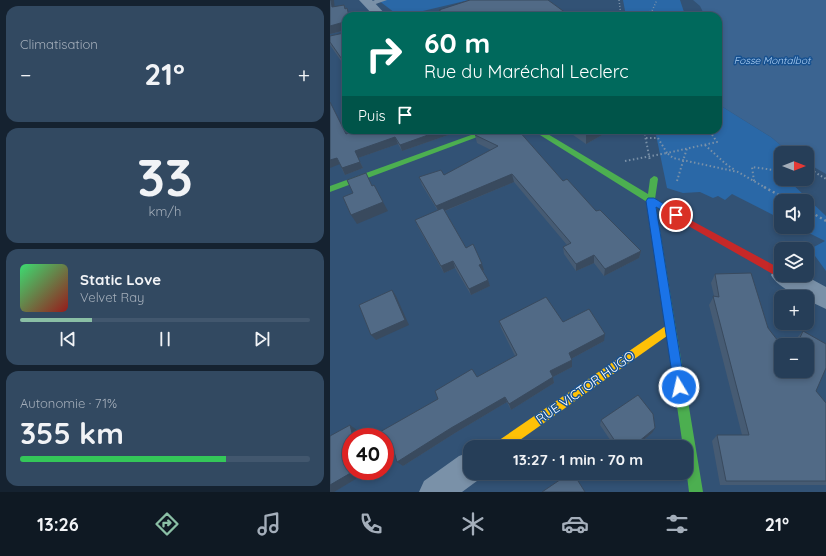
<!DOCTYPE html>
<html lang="fr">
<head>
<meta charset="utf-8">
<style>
  :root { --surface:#263e58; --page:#324961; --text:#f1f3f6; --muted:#a4aeba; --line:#42576e; --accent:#8abfa5 }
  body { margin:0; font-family:Quicksand,sans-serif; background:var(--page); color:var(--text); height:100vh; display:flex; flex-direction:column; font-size:15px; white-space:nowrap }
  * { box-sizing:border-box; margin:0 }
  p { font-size:13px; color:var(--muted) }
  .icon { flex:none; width:22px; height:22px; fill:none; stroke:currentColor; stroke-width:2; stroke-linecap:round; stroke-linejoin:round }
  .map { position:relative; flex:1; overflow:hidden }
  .sheet { display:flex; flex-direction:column; gap:6px; padding:6px; background:#152230; width:330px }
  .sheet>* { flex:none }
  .banner { position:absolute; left:12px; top:12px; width:380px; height:122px; border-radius:12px; box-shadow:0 2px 6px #0003,0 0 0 1px var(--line); background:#00695c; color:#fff; overflow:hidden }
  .needle { width:26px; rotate:90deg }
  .tools { position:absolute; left:444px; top:146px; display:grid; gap:8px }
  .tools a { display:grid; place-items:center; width:40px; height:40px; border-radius:8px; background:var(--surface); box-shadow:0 2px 6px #0003,0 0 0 1px var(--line); font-size:20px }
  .speed { position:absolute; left:12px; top:428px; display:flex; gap:8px; font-size:20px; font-weight:700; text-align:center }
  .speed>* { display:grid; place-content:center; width:52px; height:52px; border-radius:50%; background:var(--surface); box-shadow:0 2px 6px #0003,0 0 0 1px var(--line); line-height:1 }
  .speed .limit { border:6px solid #d22; background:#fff; color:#111 }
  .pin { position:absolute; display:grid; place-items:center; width:34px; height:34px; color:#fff; margin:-17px; border:2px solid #fff; border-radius:50%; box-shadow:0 1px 4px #0007 }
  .me { position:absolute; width:44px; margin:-22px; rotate:351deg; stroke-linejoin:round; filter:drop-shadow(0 0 3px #0008) }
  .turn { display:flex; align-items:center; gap:14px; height:84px; padding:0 16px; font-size:18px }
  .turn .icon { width:52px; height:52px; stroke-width:2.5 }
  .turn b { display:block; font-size:28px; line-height:34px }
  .then { display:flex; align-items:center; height:38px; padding:0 16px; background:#0003; gap:8px; font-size:15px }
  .big { font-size:30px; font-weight:700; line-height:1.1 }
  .sheet .card { flex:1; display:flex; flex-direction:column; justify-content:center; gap:6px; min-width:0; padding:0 14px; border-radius:12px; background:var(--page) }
  .sheet .dial { align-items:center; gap:0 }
  .dial b { font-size:52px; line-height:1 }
  .song { display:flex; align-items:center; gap:12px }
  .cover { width:48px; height:48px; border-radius:6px; background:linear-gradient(135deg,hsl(140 70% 55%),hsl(0 70% 35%)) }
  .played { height:4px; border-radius:2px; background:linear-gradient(90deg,var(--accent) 25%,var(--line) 25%) }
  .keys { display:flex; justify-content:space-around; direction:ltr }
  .heat { display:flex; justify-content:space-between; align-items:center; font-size:22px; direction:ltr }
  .charge { height:6px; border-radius:3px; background:linear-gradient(90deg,#34c759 71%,var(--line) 0) }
  .trip { position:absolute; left:133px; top:440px; width:230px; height:40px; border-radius:12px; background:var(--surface); box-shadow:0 2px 6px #0003,0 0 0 1px var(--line); font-weight:700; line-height:40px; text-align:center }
  .menu { display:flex; height:64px; justify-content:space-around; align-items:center; background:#0f1923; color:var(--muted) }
  .menu .icon { width:28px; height:28px }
  .menu .selected { color:var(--accent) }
  .menu b { font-size:18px; color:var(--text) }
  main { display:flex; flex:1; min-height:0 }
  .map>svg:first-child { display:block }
</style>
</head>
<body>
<main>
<section class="sheet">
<div class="card"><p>Climatisation</p>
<div class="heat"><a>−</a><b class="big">21°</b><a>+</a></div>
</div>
<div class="card dial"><b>33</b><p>km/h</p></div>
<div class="card">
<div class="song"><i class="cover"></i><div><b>Static Love</b><p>Velvet Ray</p></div></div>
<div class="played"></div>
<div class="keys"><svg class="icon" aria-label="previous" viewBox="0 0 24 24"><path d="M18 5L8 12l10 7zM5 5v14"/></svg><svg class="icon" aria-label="pause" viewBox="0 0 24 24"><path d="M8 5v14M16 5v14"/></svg><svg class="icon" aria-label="next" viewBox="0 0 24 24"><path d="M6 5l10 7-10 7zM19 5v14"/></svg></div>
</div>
<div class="card"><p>Autonomie · 71%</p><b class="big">355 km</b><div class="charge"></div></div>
</section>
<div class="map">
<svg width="496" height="492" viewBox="0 0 496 492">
  <rect width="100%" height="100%" fill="#325275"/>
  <g fill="#2a68a7">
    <polygon points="48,0 139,0 72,16 69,16"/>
    <polygon points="293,0 350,0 354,12 352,16 296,16"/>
    <polygon points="388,104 441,137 460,153 451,153 451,170 449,172 451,174 451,179 457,179 496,216 496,271 480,249 495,241 467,227 477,227 477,201 451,201 451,219 402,194 395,200 388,196 383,198 370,192 353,193 337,188 325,130 388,130"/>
  </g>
  <polygon fill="#3b6491" points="363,0 496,0 496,174 477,163 477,153 460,153 441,137 388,104 388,16 375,16 370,6"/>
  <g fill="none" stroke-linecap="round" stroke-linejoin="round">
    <g stroke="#7a91a8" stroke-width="1.5" stroke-dasharray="1 2" stroke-linecap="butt">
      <polyline points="289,0 291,16"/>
      <polyline points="305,16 322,11 327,0"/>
    </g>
    <g stroke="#7a91a8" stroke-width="2" stroke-dasharray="1.5 2.5" stroke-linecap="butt">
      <polyline points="314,130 320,161"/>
      <polyline points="316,138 328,138 337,153 387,142 379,130"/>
      <polyline points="375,145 397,165 405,170"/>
      <polyline points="295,161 337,153 343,158 408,172 436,188"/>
      <polyline points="477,174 483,171 496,179"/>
      <polyline points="347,181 357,148"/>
      <polyline points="424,181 422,167 451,171"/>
    </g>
    <g stroke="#7a91a8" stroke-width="2.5" stroke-dasharray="2 3" stroke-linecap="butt">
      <polyline points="434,187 460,201"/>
      <polyline points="477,210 496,221"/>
    </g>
    <polygon fill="#7a91a8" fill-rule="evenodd" points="45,0 57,0 40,6 36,4"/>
    <g fill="#7a91a8" fill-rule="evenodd">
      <polygon points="29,0 42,0 57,16 44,16"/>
      <path d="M451 266V275H474L496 287V309L477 300V297C466 297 446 285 441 275L445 268Z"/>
      <polygon points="140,452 140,473 153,473 151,478 132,492 89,492 94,481 129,456"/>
    </g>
    <g fill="#4caf50" fill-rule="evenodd">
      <polygon points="155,130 166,130 0,192 0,186"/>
      <polygon points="202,130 211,130 318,194 320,179 324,176 327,177 328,179 325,199 345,211 346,213 342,216 326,207 373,492 359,492 356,468 356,447 353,447 317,202"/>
    </g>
    <polygon fill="#ffc107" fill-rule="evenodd" points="340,323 344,325 345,328 344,331 180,447 163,447 165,443"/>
    <polygon fill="#c62828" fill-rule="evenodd" points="342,210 451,269 451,275 455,275 454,277 451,278 448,277 339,215 338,213"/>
  </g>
  <g fill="#465b73">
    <polygon points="4,0 4,7 14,5 16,9 16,68 0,45 0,36 14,33 14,31 0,34"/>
    <polygon points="109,10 240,16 111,16"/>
    <polygon points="26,130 141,130 128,135 124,133 72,151 68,144 28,158 33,168 15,175 10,165 16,134"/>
    <polygon points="236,130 281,130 256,144"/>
    <polygon points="168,132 233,181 266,211 311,251 309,258 274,276 264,263 246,271 234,254 233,247 237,245 184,182 115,211 136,248 154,270 153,271 160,286 141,295 125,268 114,273 88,227 85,220 108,211 92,185 89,177 114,175 161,150 147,143 145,135"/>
    <polygon points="385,274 438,328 448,341 465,340 473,331 486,391 496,403 496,485 390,485 382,441 387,435 412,435 379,305 384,296 381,283"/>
    <polygon points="169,321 233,322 274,341 241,359 242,367 223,377 224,383 181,410 177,402 125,433 73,466 65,455 55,461 55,437 147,377 185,356 171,328"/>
    <polygon points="271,420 322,433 305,447 285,447 270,425"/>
  </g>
  <g fill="#394a5e">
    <polygon points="1,0 4,0 5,14 2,7"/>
    <polygon points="14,22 16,30 0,34 0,26"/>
    <polygon points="112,130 124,130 124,133 72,151 70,145"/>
    <polygon points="127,130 141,130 128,135"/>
    <polygon points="259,130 281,130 256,144 256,131"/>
    <polygon points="65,137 68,144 28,158 33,168 15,175 12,168 25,151"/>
    <polygon points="7,158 10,164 0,168 0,160"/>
    <polygon points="182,174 184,182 109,213 106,206"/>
    <polygon points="53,202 58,211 27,224 21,215"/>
    <polygon points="311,251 309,258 274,276 275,269"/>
    <polygon points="264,255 264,263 246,271 246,264"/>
    <polygon points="123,261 125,268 114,273 111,266"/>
    <polygon points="152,264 154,270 151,272 149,265"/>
    <polygon points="158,280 160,286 141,295 139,289"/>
    <polygon points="62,290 66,296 79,325 46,340 41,335"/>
    <polygon points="275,334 274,341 239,360 239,353"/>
    <polygon points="242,360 242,367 221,378 220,371"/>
    <polygon points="223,377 224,383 181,410 179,404"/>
    <polygon points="175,397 177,402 125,433 73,466 67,462 121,428"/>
    <polygon points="20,425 27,430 29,437 23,437"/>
    <polygon points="325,428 322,433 305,447 302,447"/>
    <polygon points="63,448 69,453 55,461 55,453"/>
    <polygon points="24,471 39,471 4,492 0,492 0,485"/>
  </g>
  <g fill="#516a86" stroke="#394a5e" fill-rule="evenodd">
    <polygon points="0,0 1,0 2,7 14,5 15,9 17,8 19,16 16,16 16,65 0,42 0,36 14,33 14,22 0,26"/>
    <polygon points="140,0 218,0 240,16 118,16 109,10"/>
    <polygon points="0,102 16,134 26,130 112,130 70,145 65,137 25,151 30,162 12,168 7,158 0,160"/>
    <polygon points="160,130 166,130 168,132 172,130 188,130 233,181 237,179 266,211 270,210 311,251 275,269 264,255 246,264 233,247 241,243 182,174 106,206 89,177 111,170 114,175 168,146 145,135"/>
    <polygon points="36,173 42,186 44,185 53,202 21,215 13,197 23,193 17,180"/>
    <polygon points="113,208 136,248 143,244 152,264 149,265 158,280 139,289 123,261 111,266 85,220"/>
    <path d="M421 273 438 328 448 341 469 340 473 331 496 344V368L486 391 496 403V481H396L387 435H419L383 296 389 297 385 274ZM451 345H477V371H451Z"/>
    <polygon points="62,290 75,320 41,335 29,305"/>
    <polygon points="216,297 233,322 259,309 275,334 239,353 242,360 220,371 223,377 179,404 175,397 121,428 67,462 63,448 55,453 55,437 41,437 108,399 105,391 142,369 147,377 187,355 169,321"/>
    <polygon points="308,395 323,414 325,428 302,447 289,447 271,420"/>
    <polygon points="20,425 23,437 21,437 21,471 24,471 0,485 0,436"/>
    <polygon points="240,473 243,473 255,492 212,492"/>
  </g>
  <polygon fill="#1a73e8" stroke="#114b97" points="318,198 324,198 349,213 350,215 346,218 326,207 355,387 353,391 349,393 345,391 344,387 316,201"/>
  <g text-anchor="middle" stroke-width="3" stroke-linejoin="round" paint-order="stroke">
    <g font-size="10" font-style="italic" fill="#b0d3f7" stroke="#175190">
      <text x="442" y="64">Fosse Montalbot</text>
    </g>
    <g font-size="13" fill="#fff" stroke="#175190">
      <text transform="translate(255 387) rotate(-35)" y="5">RUE VICTOR HUGO</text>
    </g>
  </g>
</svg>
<div class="tools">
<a><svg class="needle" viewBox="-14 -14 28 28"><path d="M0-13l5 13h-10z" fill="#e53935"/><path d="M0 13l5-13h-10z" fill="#a4aeba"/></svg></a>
<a><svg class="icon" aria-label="sound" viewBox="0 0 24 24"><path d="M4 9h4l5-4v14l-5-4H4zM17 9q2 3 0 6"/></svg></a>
<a><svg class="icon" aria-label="layers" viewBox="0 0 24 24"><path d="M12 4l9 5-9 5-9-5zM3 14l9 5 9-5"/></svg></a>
<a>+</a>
<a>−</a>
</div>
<div class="speed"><div class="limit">40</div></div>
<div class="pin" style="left:346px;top:215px;background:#d93025"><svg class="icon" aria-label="arrive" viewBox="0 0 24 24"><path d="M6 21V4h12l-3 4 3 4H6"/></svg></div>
<svg class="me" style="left:349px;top:387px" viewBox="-20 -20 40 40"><circle r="17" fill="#1a73e8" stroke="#fff" stroke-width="3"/><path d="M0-11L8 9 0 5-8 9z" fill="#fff"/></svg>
<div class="trip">13:27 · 1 min · 70 m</div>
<div class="banner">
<div class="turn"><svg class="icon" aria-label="right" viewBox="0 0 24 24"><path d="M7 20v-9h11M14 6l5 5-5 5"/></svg><div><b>60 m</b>Rue du Maréchal Leclerc</div></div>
<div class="then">Puis<svg class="icon" aria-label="arrive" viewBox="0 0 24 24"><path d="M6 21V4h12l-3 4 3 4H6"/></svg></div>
</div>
</div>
</main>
<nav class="menu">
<b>13:26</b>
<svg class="icon selected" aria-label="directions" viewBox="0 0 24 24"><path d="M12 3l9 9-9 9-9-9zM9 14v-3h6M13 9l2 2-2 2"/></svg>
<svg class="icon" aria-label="music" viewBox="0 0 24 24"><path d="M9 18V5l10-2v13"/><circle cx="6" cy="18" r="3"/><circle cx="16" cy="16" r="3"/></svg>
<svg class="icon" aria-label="phone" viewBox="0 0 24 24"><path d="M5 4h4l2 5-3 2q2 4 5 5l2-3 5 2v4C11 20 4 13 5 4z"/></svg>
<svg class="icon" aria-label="climate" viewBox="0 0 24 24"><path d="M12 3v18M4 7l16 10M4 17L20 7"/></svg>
<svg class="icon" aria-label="car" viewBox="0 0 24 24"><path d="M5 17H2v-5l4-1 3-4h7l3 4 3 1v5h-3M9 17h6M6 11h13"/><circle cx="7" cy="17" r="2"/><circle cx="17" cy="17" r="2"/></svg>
<svg class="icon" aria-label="filters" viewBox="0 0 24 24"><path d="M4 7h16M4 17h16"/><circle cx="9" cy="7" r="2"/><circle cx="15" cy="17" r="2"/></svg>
<b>21°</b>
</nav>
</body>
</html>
